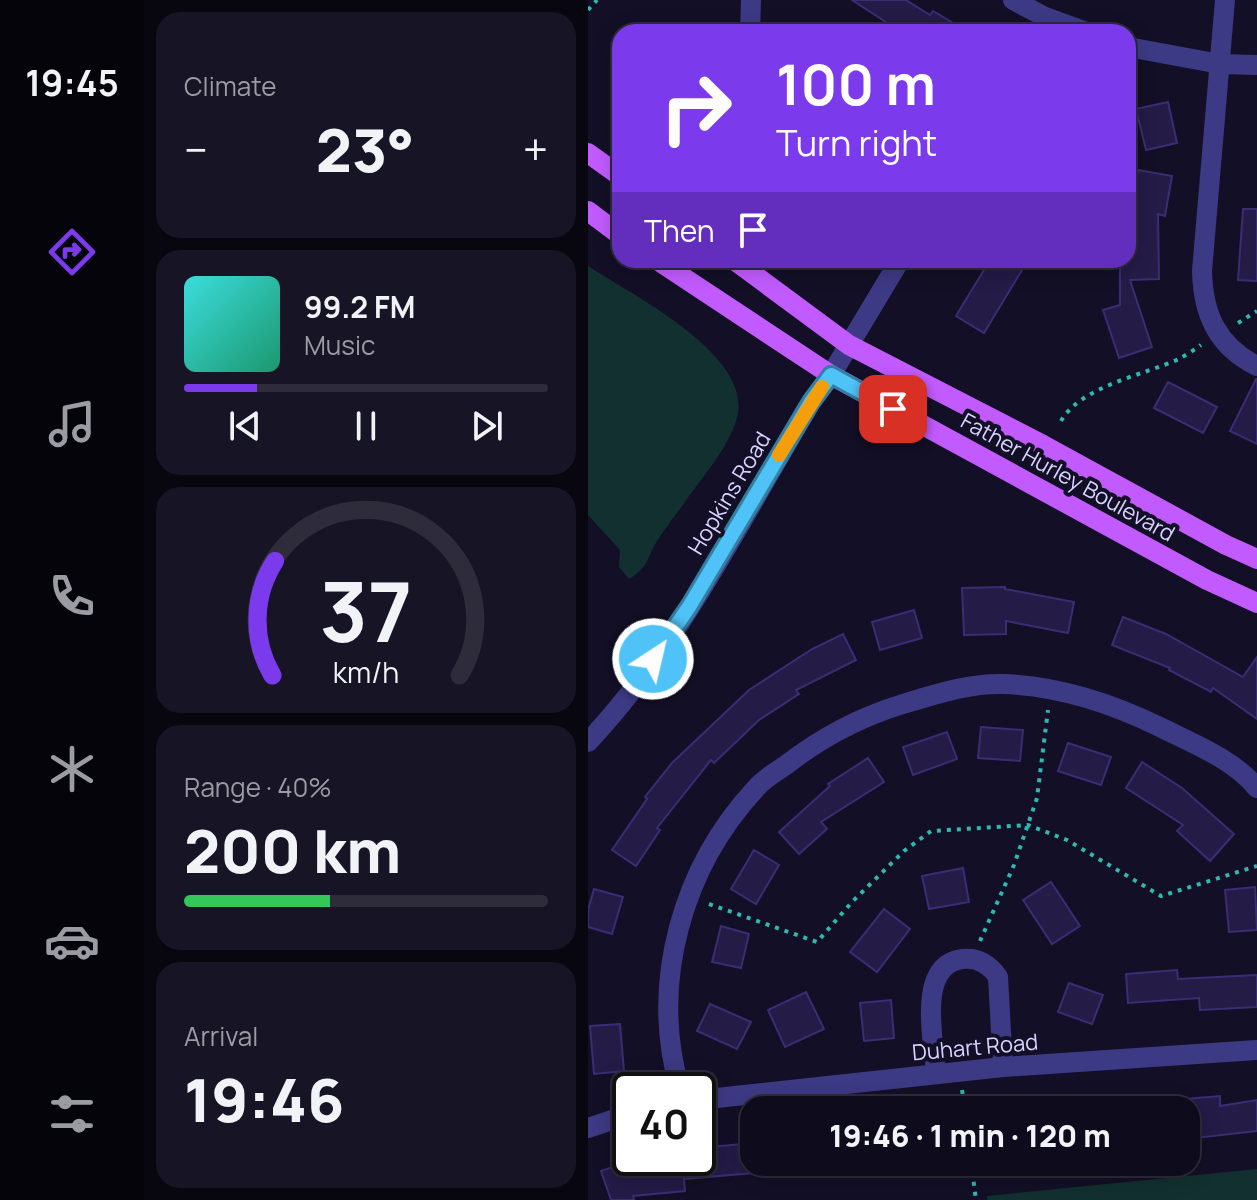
<!DOCTYPE html>
<html lang="en">
<head>
<meta charset="utf-8">
<style>
  :root { --surface:#0e0b1c; --page:#171425; --text:#f1f3f6; --muted:#9b9ba3; --line:#2e2b3b; --accent:#7c3aed }
  body { margin:0; font-family:Manrope,sans-serif; background:var(--page); color:var(--text); height:100vh; display:flex; flex-direction:column; font-size:30px; white-space:nowrap }
  * { box-sizing:border-box; margin:0 }
  p { font-size:26px; color:var(--muted) }
  .icon { flex:none; width:44px; height:44px; fill:none; stroke:currentColor; stroke-width:2; stroke-linecap:round; stroke-linejoin:round }
  .map { position:relative; flex:1; overflow:hidden }
  .side { display:flex; flex-direction:column; gap:12px; padding:12px; background:#08060f; width:444px }
  .side>* { flex:none }
  .guide { position:absolute; left:24px; top:24px; width:524px; height:244px; border-radius:24px; box-shadow:0 4px 20px #0003,0 0 0 2px var(--line); background:#7c3aed; color:#fff; overflow:hidden }
  .speed { position:absolute; left:24px; top:1072px; display:flex; gap:16px; font-size:40px; font-weight:700; text-align:center }
  .speed>* { display:grid; place-content:center; width:104px; height:104px; border-radius:50%; background:var(--surface); box-shadow:0 4px 20px #0003,0 0 0 2px var(--line); line-height:1 }
  .speed .limit { border:4px solid #111; border-radius:12px; background:#fff; color:#111 }
  .pin { position:absolute; display:grid; place-items:center; width:68px; height:68px; color:#fff; margin:-34px; border-radius:16px; box-shadow:0 4px 12px #0006 }
  .me { position:absolute; width:88px; margin:-44px; rotate:35deg; stroke-linejoin:round; filter:drop-shadow(0 0 6px #0008) }
  .turn { display:flex; align-items:center; gap:28px; height:168px; padding:0 32px; font-size:36px }
  .turn .icon { width:104px; height:104px; stroke-width:2.5 }
  .turn b { display:block; font-size:56px; line-height:68px }
  .then { display:flex; align-items:center; height:76px; padding:0 32px; background:#0003; gap:16px; font-size:30px }
  .big { font-size:60px; font-weight:800; line-height:1.1 }
  .side .widget { flex:1; display:flex; flex-direction:column; justify-content:center; gap:12px; min-width:0; padding:0 28px; border-radius:24px; background:var(--page) }
  .side .dial { align-items:center; gap:0 }
  .dial svg { height:208px; overflow:visible; fill:none; stroke:var(--line); stroke-width:7; stroke-linecap:round; text-anchor:middle }
  .dial text { fill:var(--text); stroke:none }
  .song { display:flex; align-items:center; gap:24px }
  .cover { width:96px; height:96px; border-radius:12px; background:linear-gradient(135deg,hsl(180 70% 55%),hsl(160 70% 35%)) }
  .played { height:8px; border-radius:4px; background:linear-gradient(90deg,var(--accent) 20%,var(--line) 20%) }
  .keys { display:flex; justify-content:space-around; direction:ltr }
  .heat { display:flex; justify-content:space-between; align-items:center; font-size:44px; direction:ltr }
  .charge { height:12px; border-radius:6px; background:linear-gradient(90deg,#34c759 40%,var(--line) 0) }
  .trip { position:absolute; left:152px; top:1096px; width:460px; height:80px; border-radius:24px; background:var(--surface); box-shadow:0 4px 20px #0003,0 0 0 2px var(--line); font-weight:800; line-height:80px; text-align:center }
  main { display:flex; flex:1; min-height:0 }
  .tabs { display:flex; flex-direction:column; width:144px; justify-content:space-around; align-items:center; background:#06040b; color:var(--muted) }
  .tabs .icon { width:56px; height:56px }
  .tabs .on { color:var(--accent) }
  .tabs b { font-size:36px; color:var(--text) }
  .map>svg:first-child { display:block }
</style>
</head>
<body>
<main>
<nav class="tabs">
<b>19:45</b>
<svg class="icon on" aria-label="directions" viewBox="0 0 24 24"><path d="M12 3l9 9-9 9-9-9zM9 14v-3h6M13 9l2 2-2 2"/></svg>
<svg class="icon" aria-label="music" viewBox="0 0 24 24"><path d="M9 18V5l10-2v13"/><circle cx="6" cy="18" r="3"/><circle cx="16" cy="16" r="3"/></svg>
<svg class="icon" aria-label="phone" viewBox="0 0 24 24"><path d="M5 4h4l2 5-3 2q2 4 5 5l2-3 5 2v4C11 20 4 13 5 4z"/></svg>
<svg class="icon" aria-label="climate" viewBox="0 0 24 24"><path d="M12 3v18M4 7l16 10M4 17L20 7"/></svg>
<svg class="icon" aria-label="car" viewBox="0 0 24 24"><path d="M5 17H2v-5l4-1 3-4h7l3 4 3 1v5h-3M9 17h6M6 11h13"/><circle cx="7" cy="17" r="2"/><circle cx="17" cy="17" r="2"/></svg>
<svg class="icon" aria-label="filters" viewBox="0 0 24 24"><path d="M4 7h16M4 17h16"/><circle cx="9" cy="7" r="2"/><circle cx="15" cy="17" r="2"/></svg>
</nav>
<section class="side">
<div class="widget"><p>Climate</p>
<div class="heat"><a>−</a><b class="big">23°</b><a>+</a></div>
</div>
<div class="widget">
<div class="song"><i class="cover"></i><div><b>99.2 FM</b><p>Music</p></div></div>
<div class="played"></div>
<div class="keys"><svg class="icon" aria-label="previous" viewBox="0 0 24 24"><path d="M18 5L8 12l10 7zM5 5v14"/></svg><svg class="icon" aria-label="pause" viewBox="0 0 24 24"><path d="M8 5v14M16 5v14"/></svg><svg class="icon" aria-label="next" viewBox="0 0 24 24"><path d="M6 5l10 7-10 7zM19 5v14"/></svg></div>
</div>
<div class="widget dial"><svg viewBox="0 0 100 80">
<path d="M14 69A42 42 0 1 1 86 69"/>
<path d="M14 69A42 42 0 0 1 15 25" stroke="#7c3aed"/>
<text x="50" y="56" font-size="32" font-weight="700">37</text>
<text x="50" y="72" font-size="11">km/h</text>
</svg></div>
<div class="widget"><p>Range · 40%</p><b class="big">200 km</b><div class="charge"></div></div>
<div class="widget"><p>Arrival</p><b class="big">19:46</b></div>
</section>
<div class="map">
<svg width="669" height="1200" viewBox="0 0 669 1200">
  <rect width="100%" height="100%" fill="#130f26"/>
  <g fill="#12302f">
    <path d="M0 266C44 295 166 355 149 418 141 446 118 473 101 496 91 511 79 525 69 541 58 559 62 566 41 579L31 567 32 550 0 515Z"/>
    <polygon points="669,1169 669,1200 399,1200 399,1196"/>
  </g>
  <g fill="#241b47" stroke="#3b2d73" stroke-width="2">
    <polygon points="264,0 318,0 342,15 345,11 380,32 313,32"/>
    <polygon points="580,102 589,143 558,150 548,109"/>
    <polygon points="550,170 584,176 577,216 570,214 571,279 542,280 564,347 531,358 515,310 532,305 532,260 540,260 540,226"/>
    <polygon points="655,209 669,209 669,281 650,280"/>
    <polygon points="402,260 440,260 396,333 368,316"/>
    <polygon points="668,379 669,379 669,444 642,431"/>
    <polygon points="580,382 629,407 615,433 566,408"/>
    <polygon points="417,587 417,589 486,602 480,633 418,621 418,634 376,635 374,588"/>
    <polygon points="326,610 334,638 292,650 284,622"/>
    <polygon points="535,617 578,634 655,677 669,657 669,719 625,688 623,692 581,670 582,668 524,645"/>
    <polygon points="255,634 268,660 208,690 211,694 171,720 126,763 123,760 69,828 72,830 48,866 24,850 59,799 57,797 84,763 161,690 224,649"/>
    <polygon points="393,727 435,730 432,761 390,758"/>
    <polygon points="359,732 369,759 325,775 315,747"/>
    <polygon points="480,743 523,757 513,785 470,771"/>
    <polygon points="280,758 296,782 233,822 239,829 211,854 191,832 242,786 240,784"/>
    <polygon points="554,762 594,788 646,834 622,861 589,831 595,825 538,788"/>
    <polygon points="166,850 191,865 168,904 143,889"/>
    <polygon points="375,868 381,902 341,909 334,876"/>
    <polygon points="463,882 492,926 464,944 435,900"/>
    <polygon points="667,887 669,930 641,932 637,890"/>
    <polygon points="6,889 35,897 24,934 0,927 0,910"/>
    <polygon points="296,909 322,929 289,972 262,952"/>
    <polygon points="133,926 161,934 153,968 124,962"/>
    <polygon points="589,970 590,979 669,975 669,1007 612,1010 611,998 540,1003 538,974"/>
    <polygon points="481,983 515,995 504,1024 470,1012"/>
    <polygon points="218,992 236,1029 197,1047 180,1010"/>
    <polygon points="303,1000 306,1038 276,1041 272,1003"/>
    <polygon points="122,1004 163,1022 149,1049 109,1031"/>
    <polygon points="32,1024 36,1071 6,1074 2,1026"/>
    <polygon points="632,1096 632,1106 669,1100 669,1131 608,1138 607,1128 598,1129 598,1099"/>
    <polygon points="166,1143 166,1173 96,1179 97,1191 45,1196 46,1200 23,1200 13,1171 50,1158 110,1158 110,1148"/>
  </g>
  <g fill="none" stroke-linecap="round" stroke-linejoin="round">
    <g stroke="#2fb8b0" stroke-width="4" stroke-dasharray="4 6" stroke-linecap="butt">
      <polyline points="0,10 9,0"/>
      <polyline points="650,323 669,311"/>
      <path d="M473 421C493 386 556 375 591 359 598 355 606 350 613 345"/>
      <polyline points="121,904 229,942 264,902 316,851 343,831 440,825 479,840 573,896 669,866"/>
      <polyline points="392,941 426,865 449,798 460,710"/>
      <polyline points="374,1090 377,1110"/>
      <polyline points="383,1162 388,1200"/>
    </g>
    <g stroke="#3d3a85" stroke-width="20">
      <polyline points="425,0 457,17 498,32"/>
      <path d="M637 0 614 271C615 314 629 346 669 366"/>
      <polyline points="162,32 163,0"/>
      <polyline points="540,47 632,64 669,65"/>
      <path d="M0 742C90 647 156 514 223 402L243 375 312 260"/>
      <path d="M348 1074C346 1041 328 965 374 959 390 957 402 965 410 977L415 1067"/>
      <path d="M92 1090C61 983 94 867 169 787 177 778 188 772 198 765 234 737 272 717 315 704 349 694 381 683 416 684 471 686 523 703 572 727 606 744 645 759 669 788"/>
      <polyline points="110,1100 415,1067 669,1050"/>
      <polyline points="0,1128 42,1114"/>
    </g>
    <g stroke="#c25bff" stroke-width="20">
      <polyline points="0,153 32,176"/>
      <polyline points="0,211 32,235"/>
      <polyline points="69,260 243,375 619,580 669,603"/>
      <polyline points="146,260 261,345 455,445 638,545 669,559"/>
    </g>
  </g>
  <g fill="none" stroke-linecap="round" stroke-linejoin="round">
    <defs>
      <polyline id="route" points="65,659 101,607 223,402 243,375 305,409"/>
    </defs>
    <use href="#route" stroke="#337fa1" stroke-width="20"/>
    <use href="#route" stroke="#4fc3f7" stroke-width="14"/>
    <polyline stroke="#f59e0b" stroke-width="14" points="191,455 234,387"/>
  </g>
  <g text-anchor="middle" stroke-width="8" stroke-linejoin="round" paint-order="stroke">
    <g font-size="22" fill="#d9d4ff" stroke="#130f26">
      <text transform="translate(480 477) rotate(29)" y="8">Father Hurley Boulevard</text>
      <text transform="translate(141 493) rotate(-59)" y="8">Hopkins Road</text>
      <text transform="translate(387 1047) rotate(-5)" y="8">Duhart Road</text>
    </g>
  </g>
</svg>
<div class="speed"><div class="limit">40</div></div>
<div class="pin" style="left:305px;top:409px;background:#d93025"><svg class="icon" aria-label="arrive" viewBox="0 0 24 24"><path d="M6 21V4h12l-3 4 3 4H6"/></svg></div>
<svg class="me" style="left:65px;top:659px" viewBox="-20 -20 40 40"><circle r="17" fill="#4fc3f7" stroke="#fff" stroke-width="3"/><path d="M0-11L8 9 0 5-8 9z" fill="#fff"/></svg>
<div class="trip">19:46 · 1 min · 120 m</div>
<div class="guide">
<div class="turn"><svg class="icon" aria-label="right" viewBox="0 0 24 24"><path d="M7 20v-9h11M14 6l5 5-5 5"/></svg><div><b>100 m</b>Turn right</div></div>
<div class="then">Then<svg class="icon" aria-label="arrive" viewBox="0 0 24 24"><path d="M6 21V4h12l-3 4 3 4H6"/></svg></div>
</div>
</div>
</main>
</body>
</html>
